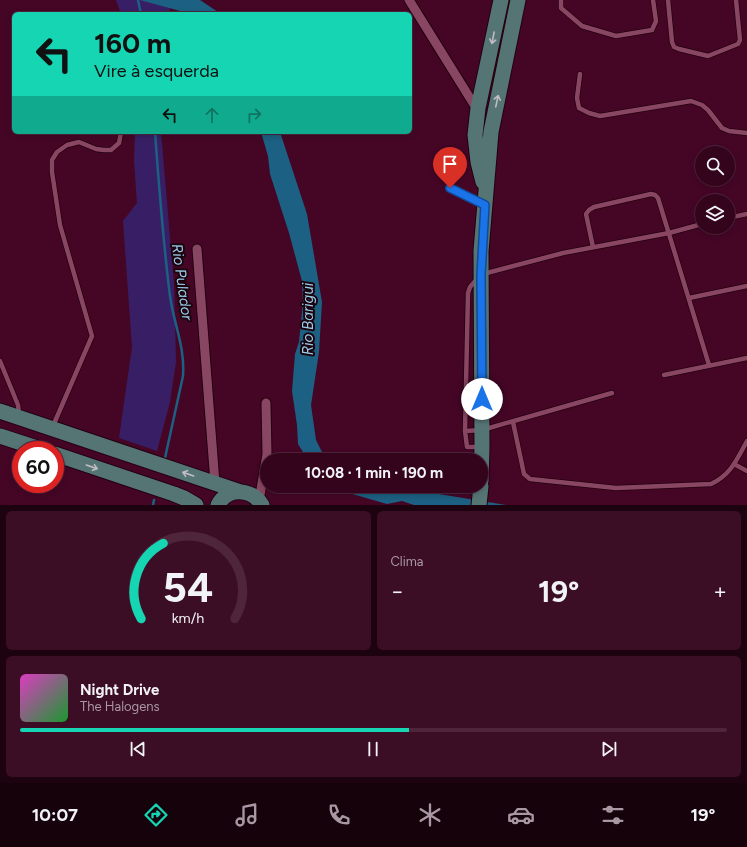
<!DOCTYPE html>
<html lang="pt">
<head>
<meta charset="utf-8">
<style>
  :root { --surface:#34041c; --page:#3c0e25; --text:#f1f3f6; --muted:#a998a3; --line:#4e253b; --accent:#15d5b3 }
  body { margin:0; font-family:Figtree,sans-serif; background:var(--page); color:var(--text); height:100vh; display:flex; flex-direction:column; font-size:15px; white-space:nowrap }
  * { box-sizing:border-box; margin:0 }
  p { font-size:13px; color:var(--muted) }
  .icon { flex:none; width:22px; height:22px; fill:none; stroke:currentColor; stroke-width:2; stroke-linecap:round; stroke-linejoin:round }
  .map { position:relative; height:505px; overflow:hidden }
  .panel { display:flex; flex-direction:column; gap:6px; padding:6px; background:#1d020f; flex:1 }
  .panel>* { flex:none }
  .hud { position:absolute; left:12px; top:12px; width:400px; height:122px; border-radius:6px; box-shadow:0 2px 6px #0003,0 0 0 1px var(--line); background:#15d5b3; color:#111; overflow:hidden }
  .tools { position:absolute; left:695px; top:146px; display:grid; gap:8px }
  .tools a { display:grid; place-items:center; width:40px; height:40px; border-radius:50%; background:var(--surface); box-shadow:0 2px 6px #0003,0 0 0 1px var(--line); font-size:20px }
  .speed { position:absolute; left:12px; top:441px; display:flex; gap:8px; font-size:20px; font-weight:700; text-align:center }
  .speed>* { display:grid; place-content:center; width:52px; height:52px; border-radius:50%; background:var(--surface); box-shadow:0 2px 6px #0003,0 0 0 1px var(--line); line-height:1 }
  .speed .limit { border:6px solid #d22; background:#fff; color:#111 }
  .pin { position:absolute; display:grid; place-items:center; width:34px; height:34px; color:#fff; margin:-41px -17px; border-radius:50% 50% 50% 0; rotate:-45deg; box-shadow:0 0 4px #0007 }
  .pin .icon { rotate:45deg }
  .me { position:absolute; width:44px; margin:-22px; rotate:0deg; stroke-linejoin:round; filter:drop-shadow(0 0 3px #0008) }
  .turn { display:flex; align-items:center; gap:14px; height:84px; padding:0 16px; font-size:18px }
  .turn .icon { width:52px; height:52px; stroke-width:2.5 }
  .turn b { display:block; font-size:28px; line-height:34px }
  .lanes { display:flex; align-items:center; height:38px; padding:0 16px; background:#0003; justify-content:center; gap:20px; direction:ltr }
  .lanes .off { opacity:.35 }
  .big { font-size:30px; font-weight:700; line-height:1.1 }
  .panel .widget { flex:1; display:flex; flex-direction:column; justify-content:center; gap:6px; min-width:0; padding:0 14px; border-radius:6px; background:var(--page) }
  .panel .dial { align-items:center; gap:0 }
  .dial svg { height:104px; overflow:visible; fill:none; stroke:var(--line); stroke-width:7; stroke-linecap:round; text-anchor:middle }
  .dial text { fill:var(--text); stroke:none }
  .song { display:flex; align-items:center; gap:12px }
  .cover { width:48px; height:48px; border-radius:6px; background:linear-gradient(135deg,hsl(310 70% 55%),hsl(130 70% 35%)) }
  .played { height:4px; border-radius:2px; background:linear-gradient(90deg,var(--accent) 55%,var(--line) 55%) }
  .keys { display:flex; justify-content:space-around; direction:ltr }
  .heat { display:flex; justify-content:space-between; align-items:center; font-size:22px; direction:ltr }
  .panel .tiles { flex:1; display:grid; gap:6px; grid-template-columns:1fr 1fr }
  .widget:last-child { grid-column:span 2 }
  .trip { position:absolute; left:260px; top:453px; width:228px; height:40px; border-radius:20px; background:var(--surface); box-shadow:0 2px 6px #0003,0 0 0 1px var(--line); font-weight:700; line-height:40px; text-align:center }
  .menu { display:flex; height:64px; justify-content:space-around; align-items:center; background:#15020b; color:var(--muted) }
  .menu .icon { width:28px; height:28px }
  .menu .selected { color:var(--accent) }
  .menu b { font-size:18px; color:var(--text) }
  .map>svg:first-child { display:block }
</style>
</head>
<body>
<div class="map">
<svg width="747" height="505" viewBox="0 0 747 505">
  <rect width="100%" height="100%" fill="#450626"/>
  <g fill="#381f65">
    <polygon points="116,0 145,0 170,8 169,14 121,14"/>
    <polygon points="135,132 161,132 174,284 176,362 170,402 157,451 119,438 132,347 123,221 137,203 134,161"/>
  </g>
  <g fill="#1c6083">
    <polygon points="140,0 200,0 221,14 191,14"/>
    <polygon points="261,132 280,132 307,214 322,302 319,352 311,405 316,440 326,460 308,460 298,444 297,425 292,391 295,354 299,342 303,302 302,281 289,233 270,174 268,156"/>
    <polygon points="332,486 390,486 506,505 414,505 402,501 387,504 342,491"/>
  </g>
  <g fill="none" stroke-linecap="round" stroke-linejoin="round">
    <g stroke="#1c6083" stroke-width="2.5">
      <polyline points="138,0 141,14"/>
      <path d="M155 132C159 187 163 241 170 296 174 325 185 346 183 376L165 458"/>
      <polyline points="153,505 154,500"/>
    </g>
    <defs>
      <g id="lane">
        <polyline points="561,0 561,8 582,26 616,36 652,30 656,21 653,0"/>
        <polyline points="668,0 672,42 674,47 679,49 708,56 738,44 740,40 736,0"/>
        <polyline points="580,74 577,98 579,108 589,113 600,116 691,101 702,105 708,110 722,128 729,131 747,133"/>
        <polyline points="450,188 483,204"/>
        <polyline points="728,218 747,214"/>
        <polyline points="593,247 586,214 589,210 594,207 651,194 655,195 658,198 709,365"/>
        <polyline points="483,274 563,253 669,233 702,224"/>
        <polyline points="477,279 470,287 468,293 465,431 467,447 480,447"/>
        <polyline points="689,298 747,286"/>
        <polyline points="0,361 18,405 19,414"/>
        <polyline points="664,375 747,358"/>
        <path d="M513 422 524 474 530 479 616 488 711 484C731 475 737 459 747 441"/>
        <polyline points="53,426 92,336 60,225 52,172 52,160 57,152 67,145 79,142 96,149 104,150 111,150 119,143 121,132"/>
        <polyline points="465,431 482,430 612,393"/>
        <polyline points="734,464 747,471"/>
      </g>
      <g id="street">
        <polyline points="409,0 473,103 478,108"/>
        <polyline points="197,249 215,483"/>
        <polyline points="259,501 267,454 266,403"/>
      </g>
      <g id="primary">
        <polyline points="483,182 478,162 475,135 478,108 501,0"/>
        <polyline points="0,411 238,491"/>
        <polyline points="0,436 43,450"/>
        <polyline points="55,454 174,494 184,498 196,505"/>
        <polyline points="481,481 482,447 481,251 491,132 518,0"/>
        <path d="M218 505C227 487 252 488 262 505"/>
        <polyline points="479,505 481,486"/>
      </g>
    </defs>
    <use href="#lane" stroke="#23000f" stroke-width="6"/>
    <use href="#street" stroke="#23000f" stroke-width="11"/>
    <use href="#primary" stroke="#23000f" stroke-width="17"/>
    <use href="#lane" stroke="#894662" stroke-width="4.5"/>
    <use href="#street" stroke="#894662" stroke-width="9"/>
    <use href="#primary" stroke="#557574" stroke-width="15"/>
  </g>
  <defs><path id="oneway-shaft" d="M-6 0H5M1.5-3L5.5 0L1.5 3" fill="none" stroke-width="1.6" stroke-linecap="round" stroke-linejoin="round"/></defs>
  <g stroke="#c0bcc1">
    <use href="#oneway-shaft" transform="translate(493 38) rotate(101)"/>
    <use href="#oneway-shaft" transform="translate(497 101) rotate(-78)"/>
    <use href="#oneway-shaft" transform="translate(92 467) rotate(19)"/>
    <use href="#oneway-shaft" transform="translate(188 474) rotate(-161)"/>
  </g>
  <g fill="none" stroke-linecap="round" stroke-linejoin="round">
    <defs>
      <polyline id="route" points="450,188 485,205 481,275 482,399"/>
    </defs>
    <use href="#route" stroke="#114b97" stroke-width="10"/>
    <use href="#route" stroke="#1a73e8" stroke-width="7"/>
  </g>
  <g text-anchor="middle" stroke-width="4" stroke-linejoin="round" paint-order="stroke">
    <g font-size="15" font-style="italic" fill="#9aceed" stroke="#1c040e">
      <text transform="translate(182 282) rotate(82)" y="5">Rio Pulador</text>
      <text transform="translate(308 319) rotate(-90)" y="5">Rio Barigui</text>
    </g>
  </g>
</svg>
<div class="tools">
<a><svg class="icon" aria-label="search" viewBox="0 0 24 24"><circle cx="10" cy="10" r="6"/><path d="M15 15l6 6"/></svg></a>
<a><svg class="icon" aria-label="layers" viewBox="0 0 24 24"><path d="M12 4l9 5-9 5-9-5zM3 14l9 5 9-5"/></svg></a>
</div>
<div class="speed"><div class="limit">60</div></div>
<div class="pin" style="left:450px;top:188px;background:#d93025"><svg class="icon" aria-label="arrive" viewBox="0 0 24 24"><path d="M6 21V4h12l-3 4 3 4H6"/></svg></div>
<svg class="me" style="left:482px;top:399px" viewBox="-20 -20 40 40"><circle r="19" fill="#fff"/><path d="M0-13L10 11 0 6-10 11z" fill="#1a73e8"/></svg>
<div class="trip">10:08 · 1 min · 190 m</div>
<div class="hud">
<div class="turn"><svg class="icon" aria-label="left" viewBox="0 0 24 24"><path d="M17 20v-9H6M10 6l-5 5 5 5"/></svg><div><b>160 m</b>Vire à esquerda</div></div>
<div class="lanes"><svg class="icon" aria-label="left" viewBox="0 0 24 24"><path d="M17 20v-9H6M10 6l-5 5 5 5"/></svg><svg class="icon off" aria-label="ahead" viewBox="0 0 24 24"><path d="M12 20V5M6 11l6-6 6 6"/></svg><svg class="icon off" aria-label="right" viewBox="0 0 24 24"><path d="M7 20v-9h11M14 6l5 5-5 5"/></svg></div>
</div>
</div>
<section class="panel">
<div class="tiles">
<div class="widget dial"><svg viewBox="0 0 100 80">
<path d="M14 69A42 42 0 1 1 86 69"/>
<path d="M14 69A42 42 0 0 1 31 11" stroke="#15d5b3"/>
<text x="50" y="56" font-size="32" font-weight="700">54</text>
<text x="50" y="72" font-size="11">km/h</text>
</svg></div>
<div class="widget"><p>Clima</p>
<div class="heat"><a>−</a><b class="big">19°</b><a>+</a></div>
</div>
<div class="widget">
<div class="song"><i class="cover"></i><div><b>Night Drive</b><p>The Halogens</p></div></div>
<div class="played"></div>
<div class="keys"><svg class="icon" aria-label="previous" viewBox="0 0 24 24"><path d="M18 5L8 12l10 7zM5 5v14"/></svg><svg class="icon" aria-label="pause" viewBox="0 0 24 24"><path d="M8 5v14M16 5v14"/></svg><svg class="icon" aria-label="next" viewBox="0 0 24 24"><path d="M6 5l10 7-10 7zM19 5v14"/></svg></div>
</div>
</div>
</section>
<nav class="menu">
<b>10:07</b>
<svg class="icon selected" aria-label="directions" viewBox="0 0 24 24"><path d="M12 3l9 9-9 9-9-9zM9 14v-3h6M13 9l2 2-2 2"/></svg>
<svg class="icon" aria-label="music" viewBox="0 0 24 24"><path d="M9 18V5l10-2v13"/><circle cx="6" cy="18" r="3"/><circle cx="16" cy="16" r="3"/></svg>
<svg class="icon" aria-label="phone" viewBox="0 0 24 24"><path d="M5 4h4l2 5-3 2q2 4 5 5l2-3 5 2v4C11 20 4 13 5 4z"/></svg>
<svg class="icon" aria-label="climate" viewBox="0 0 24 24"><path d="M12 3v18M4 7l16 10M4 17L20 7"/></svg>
<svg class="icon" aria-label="car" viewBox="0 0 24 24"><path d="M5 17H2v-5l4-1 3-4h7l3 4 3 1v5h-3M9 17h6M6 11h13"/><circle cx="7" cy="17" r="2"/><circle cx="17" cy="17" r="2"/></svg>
<svg class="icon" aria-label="filters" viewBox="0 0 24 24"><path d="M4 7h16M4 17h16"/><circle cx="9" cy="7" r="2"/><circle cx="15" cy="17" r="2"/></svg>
<b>19°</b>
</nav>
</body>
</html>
